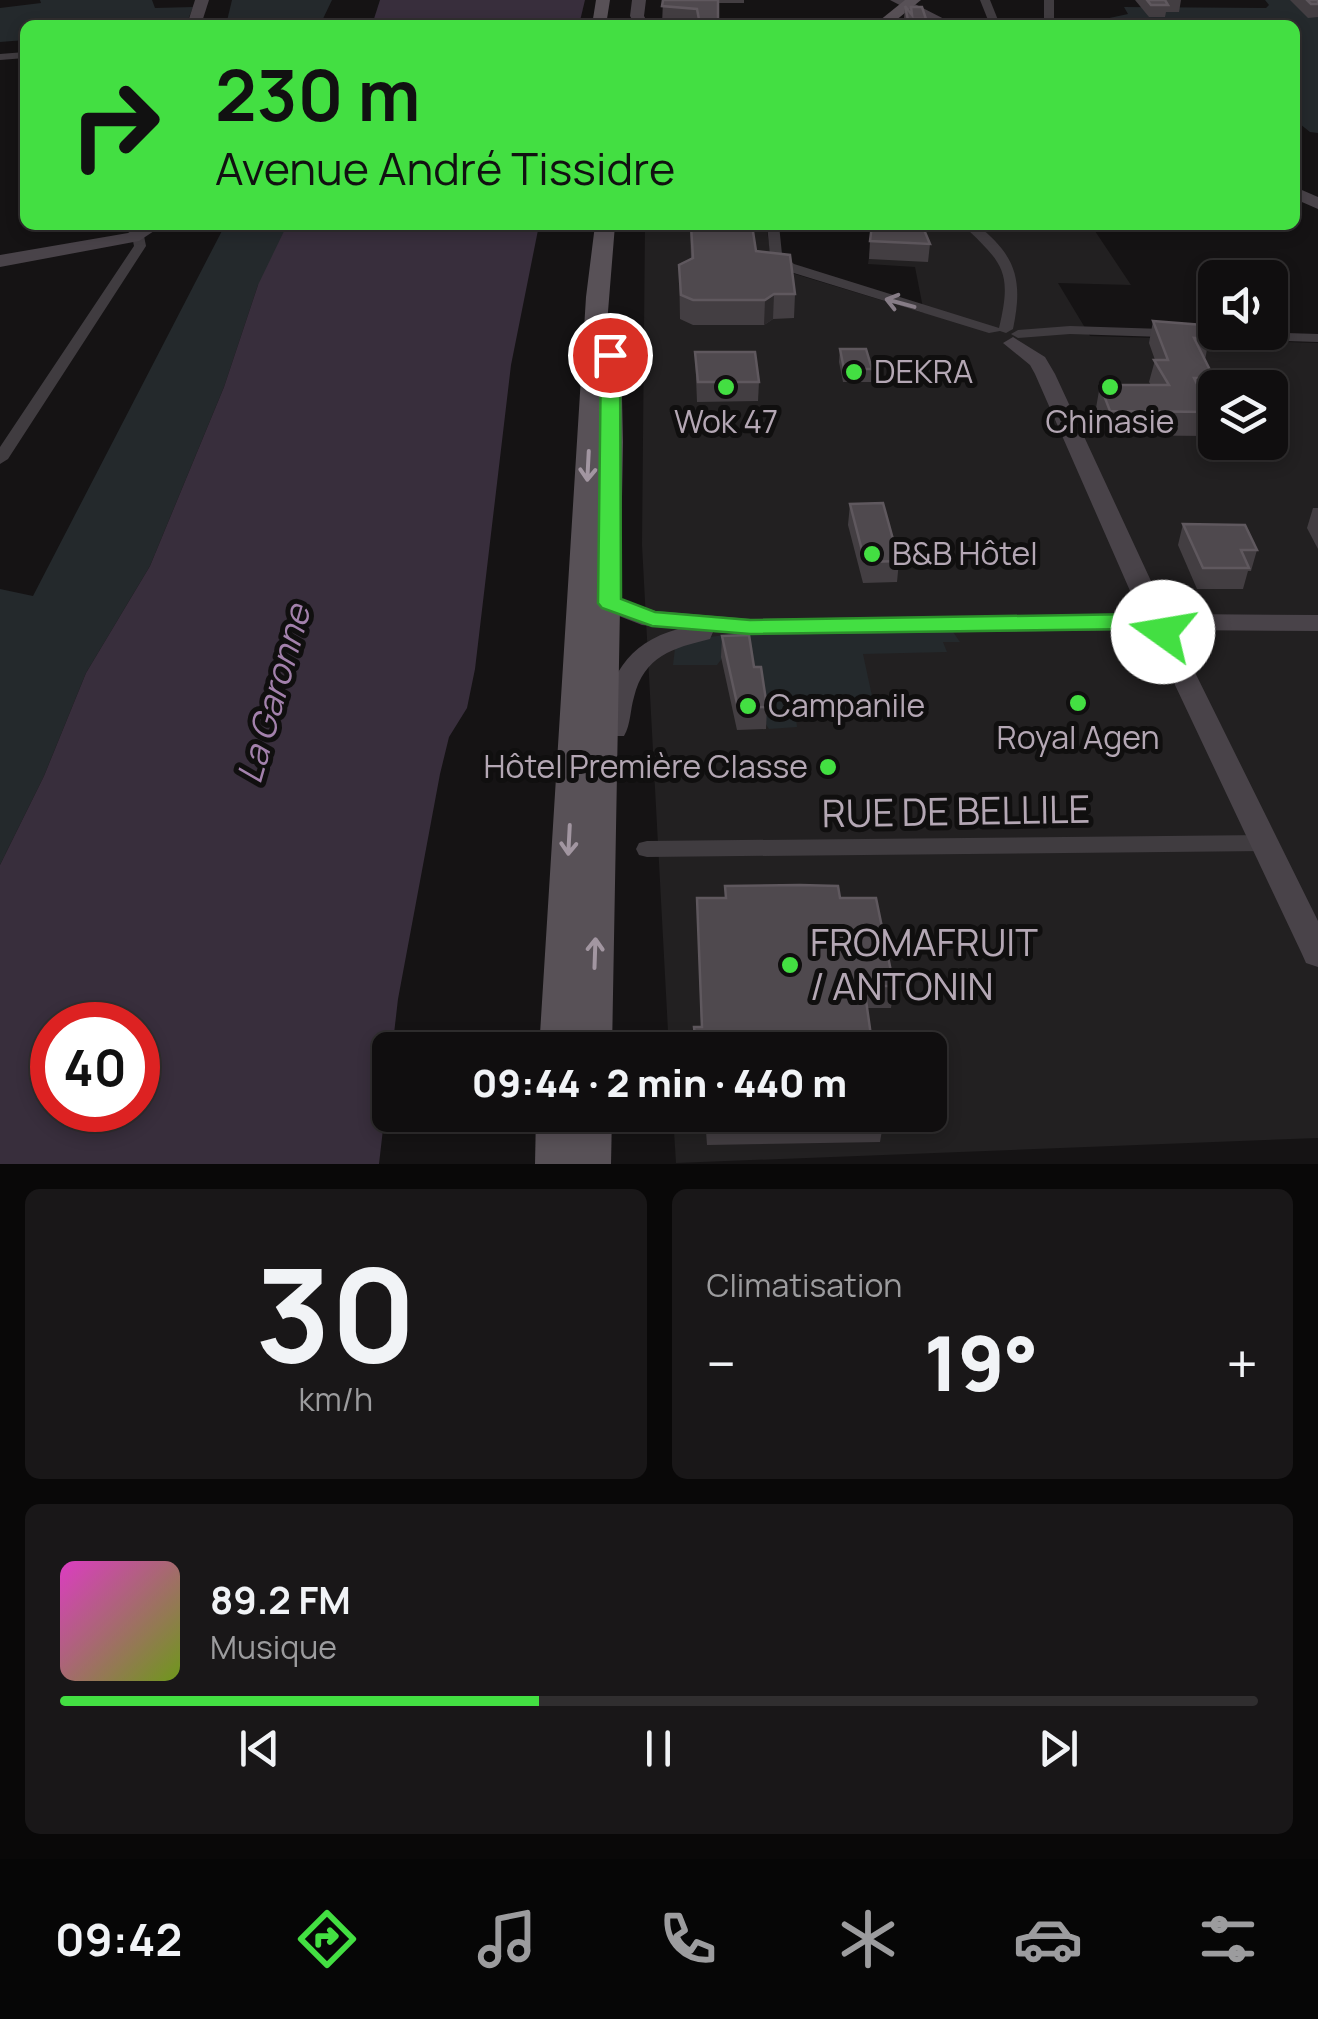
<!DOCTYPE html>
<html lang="fr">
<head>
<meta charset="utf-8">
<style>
  :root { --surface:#100e0f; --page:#191718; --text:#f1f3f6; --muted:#9c9c9e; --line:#302e2f; --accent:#43df42 }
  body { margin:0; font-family:Manrope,sans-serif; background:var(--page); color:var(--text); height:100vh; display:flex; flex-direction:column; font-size:38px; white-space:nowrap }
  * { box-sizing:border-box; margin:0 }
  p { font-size:32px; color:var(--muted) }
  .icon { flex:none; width:55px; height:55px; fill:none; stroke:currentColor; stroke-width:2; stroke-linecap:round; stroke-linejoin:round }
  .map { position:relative; height:1164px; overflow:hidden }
  .panel { display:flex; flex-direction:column; gap:25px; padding:25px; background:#090808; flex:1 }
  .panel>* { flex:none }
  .guide { position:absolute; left:20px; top:20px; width:1280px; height:210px; border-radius:15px; box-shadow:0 5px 15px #0003,0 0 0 2px var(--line); background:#43df42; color:#111; overflow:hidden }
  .controls { position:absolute; left:1198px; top:260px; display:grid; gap:20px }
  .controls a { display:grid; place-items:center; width:90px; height:90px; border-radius:15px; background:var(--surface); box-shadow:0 5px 15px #0003,0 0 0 2px var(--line); font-size:50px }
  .speed { position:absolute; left:30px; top:1002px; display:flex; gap:20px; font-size:50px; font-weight:700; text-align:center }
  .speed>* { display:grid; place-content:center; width:130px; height:130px; border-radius:50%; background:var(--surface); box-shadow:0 5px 15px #0003,0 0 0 2px var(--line); line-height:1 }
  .speed .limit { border:15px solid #d22; background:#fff; color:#111 }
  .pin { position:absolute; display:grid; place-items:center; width:85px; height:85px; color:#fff; margin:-42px; border:5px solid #fff; border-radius:50%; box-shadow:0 2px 10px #0007 }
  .me { position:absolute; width:110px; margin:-55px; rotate:283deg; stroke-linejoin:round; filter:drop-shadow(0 0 8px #0008) }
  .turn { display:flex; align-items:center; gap:35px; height:210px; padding:0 30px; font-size:45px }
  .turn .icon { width:130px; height:130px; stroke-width:2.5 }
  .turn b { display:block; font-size:70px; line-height:85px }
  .big { font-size:75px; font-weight:800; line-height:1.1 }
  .panel .tile { flex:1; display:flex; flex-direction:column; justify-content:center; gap:15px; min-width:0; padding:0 35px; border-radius:15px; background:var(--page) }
  .panel .dial { align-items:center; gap:0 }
  .dial b { font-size:130px; line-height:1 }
  .song { display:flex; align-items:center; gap:30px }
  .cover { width:120px; height:120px; border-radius:15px; background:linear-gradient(135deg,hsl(310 70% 55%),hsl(80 70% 35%)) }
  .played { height:10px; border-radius:5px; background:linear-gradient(90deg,var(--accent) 40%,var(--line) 40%) }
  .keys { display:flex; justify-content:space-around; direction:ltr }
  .heat { display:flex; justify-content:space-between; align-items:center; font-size:55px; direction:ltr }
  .panel .tiles { flex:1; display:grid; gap:25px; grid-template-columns:1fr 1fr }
  .tile:last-child { grid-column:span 2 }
  .trip { position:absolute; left:372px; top:1032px; width:575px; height:100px; border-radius:15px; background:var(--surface); box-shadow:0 5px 15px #0003,0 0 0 2px var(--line); font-weight:800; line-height:100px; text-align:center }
  .tab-bar { display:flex; height:160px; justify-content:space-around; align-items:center; background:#060606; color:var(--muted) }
  .tab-bar .icon { width:70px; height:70px }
  .tab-bar .current { color:var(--accent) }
  .tab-bar b { font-size:45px; color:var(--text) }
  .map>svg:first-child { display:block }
</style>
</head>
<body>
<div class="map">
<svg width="1318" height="1164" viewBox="0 0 1318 1164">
  <rect width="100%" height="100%" fill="#151314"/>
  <path fill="#222021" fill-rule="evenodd" d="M645 225H766L772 262 785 271 924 313 915 267 868 264 873 229 879 225H1091L1131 285 1058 283 1090 336 1318 343V1138L676 1163 673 1115H930V1050H669L642 545ZM1215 388H1270V442H1215Z"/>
  <g fill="#24292c">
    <polygon points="40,0 152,0 155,8 193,7 186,25 25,25 25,40 0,42 0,8 41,3"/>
    <polygon points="232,0 332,0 320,25 226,25"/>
    <polygon points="1265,0 1318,0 1318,133 1310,132 1295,120 1295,25 1077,25 1128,14 1124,7 1266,8 1269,5"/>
    <polygon points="225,225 524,225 258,285 224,387 150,566 86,673 44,776 0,865 0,589 33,596"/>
    <polygon points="951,629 960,642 943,642 947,652 863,654 875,710 868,711 869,718 796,719 797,727 769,729 723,657 717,665 673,665 675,648 694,639 740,633"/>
  </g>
  <g fill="#382e3c" fill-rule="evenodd">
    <polygon points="380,0 585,0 579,25 372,25"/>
    <path d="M287 225H539L511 365 475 669 467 708 449 737 440 774 398 999 379 1164H0V865L44 776 86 673 150 566 224 387 258 285ZM52 1025H138V1110H52Z"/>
  </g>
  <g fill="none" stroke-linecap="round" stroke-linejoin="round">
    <g fill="#403c40" fill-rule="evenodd">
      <polygon points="980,0 990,0 1000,25 990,25"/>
      <rect x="1044" y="0" width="10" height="25"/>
      <polygon points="25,52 25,58 0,60 0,54"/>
      <path d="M767 225H779L782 254 794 264 999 328C1013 270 1002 263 963 225H977C1017 256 1023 281 1013 329L1006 333 1000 331 989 333 784 270 770 255Z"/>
      <polygon points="138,232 144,236 146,246 8,459 0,464 0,447 134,246 132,236"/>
      <polygon points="1070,326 1318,334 1318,342 1070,334 1018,338 1011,334 1018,330"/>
      <polygon points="1265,835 1273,838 1276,843 1273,848 1265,851 647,857 639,855 636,849 639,843 647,841"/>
    </g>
    <g fill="#494349" fill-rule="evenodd">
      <polygon points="195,0 209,0 201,25 187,25"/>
      <polygon points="632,0 646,0 644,16 649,25 635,25 630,16"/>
      <polygon points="890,0 907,0 956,25 938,25"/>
      <polygon points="1295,187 1318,197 1318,209 1295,199"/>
      <polygon points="141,225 163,225 139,241 0,267 0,255 128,233"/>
      <polygon points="1013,337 1045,357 1055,374 1164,609 1160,615 1142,615 1138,609 1035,374 1030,365 1003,343"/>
      <path d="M610 595 655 611 751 619 1138 614 1151 622 1138 630 751 635 713 632 710 639C673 648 644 656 634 697 630 710 631 724 624 736H604L600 729C608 679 626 643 678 629L642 625 601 609 597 603 601 597Z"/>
      <polygon points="1176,614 1318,615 1318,631 1174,630 1318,921 1318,967 1306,963 1302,954 1150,632 1154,626 1165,624 1167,616"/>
    </g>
    <g fill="#585157" fill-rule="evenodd">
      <polygon points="596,0 610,0 606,25 592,25"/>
      <polygon points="905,0 921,0 890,25 874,25"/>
      <polygon points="595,225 615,225 605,349 618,350 621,355 623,442 612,1050 539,1050 586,297"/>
      <polygon points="536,1115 612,1115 611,1164 535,1164"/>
    </g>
  </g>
  <g fill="#433e42">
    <polygon points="663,0 744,0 744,3 718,3 718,25 662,25"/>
    <polygon points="1135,0 1181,0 1179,12 1166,12 1165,17 1149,17"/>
    <polygon points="1290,0 1318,0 1318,17 1308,18"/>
    <polygon points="905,6 910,12 911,7 926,19 925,25 905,25 904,19"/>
    <polygon points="690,225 752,225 756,251 795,294 794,318 773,319 764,325 693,325 680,319 679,265 691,259"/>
    <polygon points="870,241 930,244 928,262 869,259"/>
    <polygon points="1153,321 1209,339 1205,360 1214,378 1208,401 1206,401 1211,412 1206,436 1106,435 1096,408 1100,385 1151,385 1149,382 1155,360 1149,343"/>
    <polygon points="840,349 872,369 871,382 843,382 839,362"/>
    <polygon points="695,352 759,382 758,401 697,402"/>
    <polygon points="850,504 899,561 897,582 863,583 848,525"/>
    <polygon points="1313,508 1318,508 1318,549 1307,528"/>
    <polygon points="1183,524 1257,550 1251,571 1248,571 1243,589 1197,589 1178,545"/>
    <polygon points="722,636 754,667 767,707 766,729 737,730 721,657"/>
    <polygon points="725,886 840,898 894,986 891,1008 867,1008 873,1050 694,1050 694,1027 701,1027 697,898 725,898"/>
    <polygon points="702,1115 883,1115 884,1119 880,1142 707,1145 705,1117"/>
  </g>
  <polygon fill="#2b282a" points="774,294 773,319 764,325 765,300"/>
  <g fill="#4f494e" stroke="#5f585e" stroke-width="2.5">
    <polygon points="663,0 718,0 718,25 700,25 697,9 662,6"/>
    <polygon points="1147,0 1165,0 1168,5 1151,5"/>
    <polygon points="1307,0 1318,0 1318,4 1311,4"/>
    <polygon points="905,6 912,15 911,7 922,7 926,19 916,19 919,25 909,25"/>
    <polygon points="691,225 752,225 756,251 790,255 795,294 774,294 765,300 693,300 681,295 679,265 693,258"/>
    <polygon points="872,225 922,225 930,244 870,241"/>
    <polygon points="1153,321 1203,325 1209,339 1194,338 1214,378 1194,378 1211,412 1110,411 1100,385 1169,385 1154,360 1168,360"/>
    <polygon points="840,349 866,349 872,369 844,369"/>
    <polygon points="695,352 755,352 759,382 698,382"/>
    <polygon points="883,503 899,561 865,562 850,504"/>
    <polygon points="1183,524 1245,525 1257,550 1241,550 1249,568 1203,568"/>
    <polygon points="749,635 754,667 761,667 767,707 738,708 722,636"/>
    <polygon points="800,885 838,886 840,898 876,898 894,986 864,986 873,1050 698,1050 696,1046 694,1027 702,1027 697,898 726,898 725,886"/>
    <polygon points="707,1115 883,1115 884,1119 707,1122"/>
  </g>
  <defs><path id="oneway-shaft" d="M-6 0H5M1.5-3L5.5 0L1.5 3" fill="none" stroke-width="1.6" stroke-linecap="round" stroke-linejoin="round" transform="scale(2.5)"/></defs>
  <use stroke="#867c86" href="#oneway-shaft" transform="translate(900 303) rotate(-165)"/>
  <g stroke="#a296a1">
    <use href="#oneway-shaft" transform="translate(588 466) rotate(93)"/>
    <use href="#oneway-shaft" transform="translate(569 840) rotate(93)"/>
    <use href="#oneway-shaft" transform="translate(595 953) rotate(-88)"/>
  </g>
  <polygon fill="#43df42" stroke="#2c912b" stroke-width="2.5" points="610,349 620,355 621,599 655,612 750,620 1138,614 1172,627 1175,632 1163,639 1143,636 1133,629 750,634 652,626 602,608 598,603 601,355"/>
  <g fill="#43df42" stroke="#100f0f" stroke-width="4">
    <circle cx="854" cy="372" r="10"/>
    <circle cx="726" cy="387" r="10"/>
    <circle cx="1110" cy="387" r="10"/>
    <circle cx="872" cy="554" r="10"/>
    <circle cx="1078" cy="703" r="10"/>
    <circle cx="748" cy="706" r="10"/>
    <circle cx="828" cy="767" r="10"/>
    <circle cx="790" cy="965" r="10"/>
  </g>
  <g text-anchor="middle" stroke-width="10" stroke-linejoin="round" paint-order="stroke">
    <g font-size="32" fill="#b4a7b4" stroke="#100f0f" text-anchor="start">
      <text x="874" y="383">DEKRA</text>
      <text x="726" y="433" text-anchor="middle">Wok 47</text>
      <text x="1110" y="433" text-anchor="middle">Chinasie</text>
      <text x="892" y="565">B&amp;B Hôtel</text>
      <text x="768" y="717">Campanile</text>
      <text x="1078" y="749" text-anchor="middle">Royal Agen</text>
      <text x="808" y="778" text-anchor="end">Hôtel Première Classe</text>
    </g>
    <g font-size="35" font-style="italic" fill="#a381ac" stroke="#100f0f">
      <text transform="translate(274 694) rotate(-74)" y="12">La Garonne</text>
    </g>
    <g font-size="38" fill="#b4a7b4" stroke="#100f0f">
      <text transform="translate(956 812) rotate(-1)" y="13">RUE DE BELLILE</text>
    </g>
    <g font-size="38" fill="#b4a7b4" stroke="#100f0f" text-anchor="start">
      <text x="810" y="956">FROMAFRUIT<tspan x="810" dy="44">/ ANTONIN</tspan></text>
    </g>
  </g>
</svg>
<div class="controls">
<a><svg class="icon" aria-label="sound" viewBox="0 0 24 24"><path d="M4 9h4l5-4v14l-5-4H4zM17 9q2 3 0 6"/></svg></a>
<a><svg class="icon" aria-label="layers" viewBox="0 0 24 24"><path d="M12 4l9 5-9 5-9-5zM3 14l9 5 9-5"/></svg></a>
</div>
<div class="speed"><div class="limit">40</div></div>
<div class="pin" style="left:610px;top:355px;background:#d93025"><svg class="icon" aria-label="arrive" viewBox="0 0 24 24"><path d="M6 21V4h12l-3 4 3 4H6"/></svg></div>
<svg class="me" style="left:1163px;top:632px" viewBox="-20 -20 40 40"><circle r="19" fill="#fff"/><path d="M0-13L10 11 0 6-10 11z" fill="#43df42"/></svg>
<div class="trip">09:44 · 2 min · 440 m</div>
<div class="guide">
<div class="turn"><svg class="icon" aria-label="right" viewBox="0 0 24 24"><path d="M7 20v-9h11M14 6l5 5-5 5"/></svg><div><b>230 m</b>Avenue André Tissidre</div></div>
</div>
</div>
<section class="panel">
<div class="tiles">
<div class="tile dial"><b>30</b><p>km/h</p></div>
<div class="tile"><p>Climatisation</p>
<div class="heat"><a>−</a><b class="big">19°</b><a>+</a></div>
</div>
<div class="tile">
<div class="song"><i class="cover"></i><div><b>89.2 FM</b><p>Musique</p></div></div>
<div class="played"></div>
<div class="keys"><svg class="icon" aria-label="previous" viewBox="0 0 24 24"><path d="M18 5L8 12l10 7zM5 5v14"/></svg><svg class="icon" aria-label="pause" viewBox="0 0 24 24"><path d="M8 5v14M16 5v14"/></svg><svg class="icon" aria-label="next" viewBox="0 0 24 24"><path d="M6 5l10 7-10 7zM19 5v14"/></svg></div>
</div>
</div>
</section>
<nav class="tab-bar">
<b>09:42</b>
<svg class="icon current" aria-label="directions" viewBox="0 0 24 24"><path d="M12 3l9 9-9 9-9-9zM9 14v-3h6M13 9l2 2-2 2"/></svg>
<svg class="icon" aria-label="music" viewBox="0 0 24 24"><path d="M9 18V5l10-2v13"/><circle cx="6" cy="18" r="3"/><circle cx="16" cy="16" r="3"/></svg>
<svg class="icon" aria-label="phone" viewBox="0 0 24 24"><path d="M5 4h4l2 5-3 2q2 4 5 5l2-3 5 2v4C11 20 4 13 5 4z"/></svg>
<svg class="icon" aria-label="climate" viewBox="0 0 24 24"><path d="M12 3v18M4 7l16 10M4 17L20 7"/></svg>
<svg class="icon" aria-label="car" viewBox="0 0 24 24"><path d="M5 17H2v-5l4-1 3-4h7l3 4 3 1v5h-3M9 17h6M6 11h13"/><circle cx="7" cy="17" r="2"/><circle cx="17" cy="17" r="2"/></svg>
<svg class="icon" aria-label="filters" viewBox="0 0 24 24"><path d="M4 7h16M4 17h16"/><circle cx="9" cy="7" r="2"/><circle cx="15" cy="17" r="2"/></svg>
</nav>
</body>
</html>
